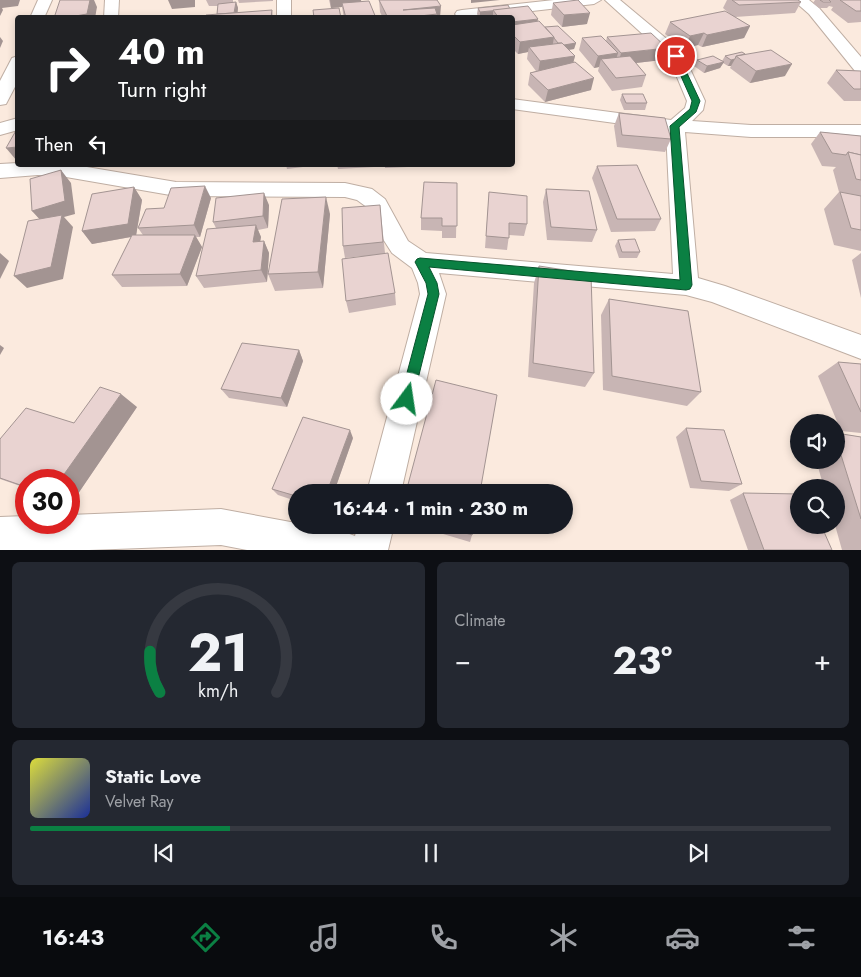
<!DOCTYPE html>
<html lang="en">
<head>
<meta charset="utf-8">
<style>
  :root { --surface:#171b24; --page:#242831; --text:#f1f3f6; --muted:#9ea1a6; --line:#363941; --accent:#0b8043 }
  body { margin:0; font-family:Jost,sans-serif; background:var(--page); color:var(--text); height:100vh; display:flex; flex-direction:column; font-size:19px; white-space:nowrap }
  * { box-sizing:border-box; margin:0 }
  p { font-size:16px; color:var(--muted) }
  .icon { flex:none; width:28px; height:28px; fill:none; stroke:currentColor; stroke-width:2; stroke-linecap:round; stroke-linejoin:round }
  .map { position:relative; height:550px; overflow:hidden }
  .sheet { display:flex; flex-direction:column; gap:12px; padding:12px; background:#0d0f14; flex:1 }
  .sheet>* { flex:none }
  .top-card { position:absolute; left:15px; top:15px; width:500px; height:152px; border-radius:5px; box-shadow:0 2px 8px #0003; background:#202124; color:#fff; overflow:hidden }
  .buttons { position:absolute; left:790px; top:414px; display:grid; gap:10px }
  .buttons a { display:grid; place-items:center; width:55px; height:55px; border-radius:50%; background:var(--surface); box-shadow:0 2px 8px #0003; font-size:25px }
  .speed { position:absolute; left:15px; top:469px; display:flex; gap:10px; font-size:25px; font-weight:700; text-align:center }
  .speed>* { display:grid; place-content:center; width:65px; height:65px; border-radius:50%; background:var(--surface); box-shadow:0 2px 8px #0003; line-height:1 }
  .speed .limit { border:8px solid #d22; background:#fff; color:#111 }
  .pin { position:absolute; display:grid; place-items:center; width:42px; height:42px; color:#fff; margin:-21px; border:2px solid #fff; border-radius:50%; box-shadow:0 1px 5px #0007 }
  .me { position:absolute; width:55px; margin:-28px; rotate:14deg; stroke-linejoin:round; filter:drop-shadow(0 0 4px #0008) }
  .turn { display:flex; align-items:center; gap:18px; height:105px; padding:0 20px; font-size:22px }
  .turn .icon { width:65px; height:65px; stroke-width:2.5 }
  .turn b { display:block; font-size:35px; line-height:42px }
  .then { display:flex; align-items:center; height:48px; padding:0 20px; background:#0003; gap:10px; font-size:19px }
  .big { font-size:38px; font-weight:700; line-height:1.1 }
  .sheet .card { flex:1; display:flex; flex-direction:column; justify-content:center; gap:8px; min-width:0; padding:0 18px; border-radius:8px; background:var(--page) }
  .sheet .dial { align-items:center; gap:0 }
  .dial svg { height:130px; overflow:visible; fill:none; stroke:var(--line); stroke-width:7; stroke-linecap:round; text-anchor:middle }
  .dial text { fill:var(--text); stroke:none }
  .song { display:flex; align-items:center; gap:15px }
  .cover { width:60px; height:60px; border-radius:8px; background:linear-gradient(135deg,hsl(60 70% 55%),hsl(230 70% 35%)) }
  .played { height:5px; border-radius:2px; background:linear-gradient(90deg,var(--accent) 25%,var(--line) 25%) }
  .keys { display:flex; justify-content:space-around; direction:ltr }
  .heat { display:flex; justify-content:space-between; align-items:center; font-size:28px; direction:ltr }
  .sheet .tiles { flex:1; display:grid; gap:12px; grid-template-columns:1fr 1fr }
  .card:last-child { grid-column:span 2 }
  .trip { position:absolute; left:288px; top:484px; width:285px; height:50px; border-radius:25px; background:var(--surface); box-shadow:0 2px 8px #0003; font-weight:700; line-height:50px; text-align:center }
  .dock { display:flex; height:80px; justify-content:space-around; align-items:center; background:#090b0e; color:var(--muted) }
  .dock .icon { width:35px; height:35px }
  .dock .on { color:var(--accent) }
  .dock b { font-size:22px; color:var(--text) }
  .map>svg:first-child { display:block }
</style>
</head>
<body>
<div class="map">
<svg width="861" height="550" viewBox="0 0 861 550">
  <rect width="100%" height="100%" fill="#fbeade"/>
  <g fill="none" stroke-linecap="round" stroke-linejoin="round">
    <defs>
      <g id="minor">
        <polygon points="38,0 52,0 44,18 30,18"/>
        <polygon points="105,0 119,0 118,18 104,18"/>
        <rect x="277" y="0" width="14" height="18"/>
        <polygon points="554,0 601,0 594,4 470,18 459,18 455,14 457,11 462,10"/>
        <polygon points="605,0 620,0 674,45 684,56 705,101 703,110 692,121 751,125 861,125 861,137 751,137 685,132 698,278 725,286 861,335 861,359 712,302 686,295 439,273 446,294 401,492 367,492 420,294 418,283 412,268 392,253 376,228 368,208 357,200 345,197 176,196 66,177 38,175 0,178 0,164 18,163 18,165 75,165 176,182 345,183 372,189 385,199 408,241 426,253 673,274 666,130 512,109 512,99 671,120 685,108 687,101 669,58"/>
        <polygon points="793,0 809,0 819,8 861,57 861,72 855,71 809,14"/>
        <polygon points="18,56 18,81 6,104 0,105 0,81 12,58"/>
        <polygon points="18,118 18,130 0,135 0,123"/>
        <path d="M221 509 296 523V525C316 525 337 529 355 536L358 525H394L388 550H247L221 545 89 550H0V517L26 516V522H69V515Z"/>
      </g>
    </defs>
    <use href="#minor" stroke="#bfaea3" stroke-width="2"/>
    <use href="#minor" fill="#fff" fill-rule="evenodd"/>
  </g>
  <g fill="#c8b5b4">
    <polygon points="206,0 233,0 233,3 236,2 238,8 237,13 272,10 273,18 206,18 217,14 218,6 209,6"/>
    <polygon points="238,0 273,0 273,1 239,3"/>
    <polygon points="329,0 361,0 361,2 376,18 344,18 342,7 331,8"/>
    <polygon points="379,0 437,0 440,17 383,18 380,12"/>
    <polygon points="727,0 798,0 801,2 795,13 735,17 750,26 744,38 702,47 698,45 685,48 665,34 670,22 730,14 723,8"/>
    <polygon points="815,0 861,0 861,22 848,23 831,10 833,7 829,6 827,8 819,8 813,3"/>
    <polygon points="553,3 587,24 562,27 551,15"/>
    <polygon points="478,8 510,9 538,22 545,27 576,43 574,49 569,50 575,56 573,62 591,90 545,102 528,85 530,73 536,71 527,59 528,52 518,54 512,48 512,18 493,18 493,17 479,18 477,14"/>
    <polygon points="607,37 662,60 636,63 646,75 642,87 612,91 598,71 599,67 594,68 579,50 582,38 606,41"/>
    <polygon points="742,52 785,76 750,83 730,68 731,66 728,66 723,63 720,68 704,73 694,66 697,60 722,61 725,56"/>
    <polygon points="836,70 861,71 861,101 844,101 827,83"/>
    <polygon points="622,94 647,103 645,110 624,110 620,100"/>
    <polygon points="619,113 671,139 665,152 617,147 614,126"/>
    <polygon points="820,132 861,136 861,251 834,245 824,209 839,192 833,170 836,167 822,166 811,144"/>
    <polygon points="286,165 319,165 287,169"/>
    <polygon points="337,165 374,165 374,167 338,169"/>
    <polygon points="385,165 408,165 408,167 385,168"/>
    <polygon points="597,166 661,219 655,231 611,232 592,178"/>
    <polygon points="457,183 456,238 442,238 442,231 421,230 421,218"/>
    <polygon points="134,187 142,200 136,235 143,235 138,228 164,208 211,198 200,237 196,237 202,247 187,286 122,287 112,275 131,237 92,244 82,231"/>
    <polygon points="546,189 597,230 592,242 547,240 543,202"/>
    <polygon points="489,192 527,224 524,236 509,235 507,250 485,248"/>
    <polygon points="269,205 268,228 258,230 261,237 260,241 264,241 269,253 267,282 204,288 196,276 216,228 213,222"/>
    <polygon points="380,205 385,253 395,293 396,305 349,313 346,301 362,256 345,258 343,246"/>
    <polygon points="330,214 323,288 275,291 268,274"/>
    <polygon points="618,240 640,252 637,258 619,258 615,246"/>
    <polygon points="861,253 861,298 852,260"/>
    <polygon points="539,266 594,373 585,387 528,377 534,283"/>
    <polygon points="609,299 701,392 687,406 603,390 601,315"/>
    <polygon points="299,350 303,361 287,407 229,398 221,389"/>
    <polygon points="838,362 861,364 861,433 841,431 818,376"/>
    <polygon points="137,407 71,504 69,503 69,480 26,480 26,488 0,479 0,439 74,423"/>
    <polygon points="686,428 742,484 729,491 690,488 676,437"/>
    <polygon points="836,433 861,437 861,550 842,550 835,525 836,525 836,488 824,488 816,460 836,460"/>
    <polygon points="353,438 334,492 296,492 296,501 278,495 272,489"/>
    <polygon points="743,493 832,550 748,550 730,500"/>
    <polygon points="413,525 474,525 472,535 470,542"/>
  </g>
  <g fill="#a39492">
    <polygon points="0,0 20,0 18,6 2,8 3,10 0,16"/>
    <polygon points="90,0 94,0 97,7 95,18 64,18"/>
    <polygon points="168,0 195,0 195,7 172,9"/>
    <polygon points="330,0 361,0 362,5 342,3 342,7 331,8"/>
    <polygon points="471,0 500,0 471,3"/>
    <polygon points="236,2 238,8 237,18 234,18"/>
    <polygon points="441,6 440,17 437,18 437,14 403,10"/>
    <polygon points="493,11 493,17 480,18 480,12"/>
    <polygon points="590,13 587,24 562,27 564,15"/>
    <polygon points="538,19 536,30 512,33 512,22"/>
    <polygon points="750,26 744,38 702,47 707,35"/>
    <polygon points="704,33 698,45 685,48 690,36"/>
    <polygon points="0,37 3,41 0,48"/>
    <polygon points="554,37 552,49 529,47 528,52 518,54 520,42"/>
    <polygon points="576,43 574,49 559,51 560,45"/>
    <polygon points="667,48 662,60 618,65 621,53"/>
    <polygon points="618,53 614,66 601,59 599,67 594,68 598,56"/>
    <polygon points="575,56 572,68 538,73 540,61"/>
    <polygon points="735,59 731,66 728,66 731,60"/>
    <polygon points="724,62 720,68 704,73 707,66"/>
    <polygon points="792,64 785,76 750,83 756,71"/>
    <polygon points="594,78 591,90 545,102 548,90"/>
    <polygon points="18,147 18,161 17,161 6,148"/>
    <polygon points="61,170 71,183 75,214 64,217 73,227 63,279 27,288 14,276 43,223 32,211"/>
    <polygon points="205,186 211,198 200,237 194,225"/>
    <polygon points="134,187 142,200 136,236 92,244 82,231"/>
    <polygon points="264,193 269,205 268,228 263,216"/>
    <polygon points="326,197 330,214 323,288 318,272"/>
    <polygon points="256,225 261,237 258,254 253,242"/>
    <polygon points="195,235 202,247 187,286 180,274"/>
    <polygon points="264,241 269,253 267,282 261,270"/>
    <polygon points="0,253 9,261 0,279"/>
    <polygon points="0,345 4,348 0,355"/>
    <polygon points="299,350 303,361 287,407 281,398"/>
    <polygon points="121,394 137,407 71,504 69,503 69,480 60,480"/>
    <polygon points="350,430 353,438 334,492 327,492"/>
  </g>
  <g fill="#e9d3d1" stroke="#a39492">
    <polygon points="60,0 90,0 87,14 64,18 54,18"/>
    <polygon points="379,0 437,0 441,6 403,10 435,8 437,14 403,18 388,18"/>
    <polygon points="578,0 590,13 564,15 553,3"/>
    <polygon points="732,0 798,0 801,2 739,5"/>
    <polygon points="820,0 829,0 831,2 823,2"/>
    <polygon points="840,0 861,0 861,11 856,11"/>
    <polygon points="369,1 376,18 346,18 342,3"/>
    <polygon points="236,2 234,13 217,14 218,4"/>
    <polygon points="508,5 510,9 480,12 478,8"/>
    <polygon points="528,6 538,19 512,22 512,18 499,18 493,10"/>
    <polygon points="339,8 341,18 314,18 313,10"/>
    <polygon points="272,10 271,18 206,18 206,15"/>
    <polygon points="725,11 750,26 707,35 704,33 690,36 670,22"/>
    <polygon points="539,21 554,37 520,42 512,34 512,25"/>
    <polygon points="558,26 576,43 564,45 562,43 558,43 554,38 554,37 545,27"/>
    <polygon points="651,33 667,48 621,53 607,37"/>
    <polygon points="601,36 618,53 598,56 582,38"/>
    <polygon points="562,43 575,56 540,61 529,47"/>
    <polygon points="771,50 792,64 756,71 736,56"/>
    <polygon points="742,52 745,54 736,56 735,59 731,60 725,56"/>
    <polygon points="630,56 646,75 616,78 601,59"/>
    <polygon points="713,56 724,62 707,66 697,60"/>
    <polygon points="575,62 594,78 548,90 530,73"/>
    <polygon points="836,70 861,71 861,89 854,89"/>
    <polygon points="622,94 643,94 647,103 626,103"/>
    <polygon points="619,113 665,118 671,139 622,135"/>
    <polygon points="18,127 18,147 6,148"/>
    <polygon points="820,132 861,136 861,155 848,152 846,155 832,153"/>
    <polygon points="848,152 861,155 861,180 856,179"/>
    <polygon points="637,165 661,219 617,219 597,166"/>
    <polygon points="61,170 65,201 32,211 30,179"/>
    <polygon points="424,182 457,183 457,226 442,226 442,218 421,218"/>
    <polygon points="205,186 194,225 138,228 146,209 164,208 171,188"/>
    <polygon points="134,187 128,224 82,231 92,194"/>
    <polygon points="546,189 589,191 597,230 551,227"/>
    <polygon points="489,192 527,196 527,224 509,223 509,238 486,236"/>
    <polygon points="840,192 861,196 861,230 851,228"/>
    <polygon points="264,193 263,216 213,222 216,198"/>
    <polygon points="326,197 318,272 268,274 282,199"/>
    <polygon points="380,205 383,242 343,246 342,208"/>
    <polygon points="62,215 51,267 14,276 28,221"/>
    <polygon points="256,225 253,242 264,241 261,270 196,276 207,229"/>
    <polygon points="132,235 195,235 180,274 112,275"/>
    <polygon points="635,239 640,252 622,252 618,240"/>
    <polygon points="388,253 395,293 346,301 342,259"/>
    <polygon points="539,266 591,274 594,373 533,363"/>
    <polygon points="609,299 688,311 701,392 612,376"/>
    <polygon points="242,343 299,350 281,398 221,389"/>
    <polygon points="838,362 861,364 861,412"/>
    <polygon points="436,380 497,395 480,492 406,492"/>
    <polygon points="100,387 121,394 60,480 26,480 26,487 0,478 0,439 26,408 74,423"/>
    <polygon points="303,417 350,430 327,492 296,492 296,496 272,489"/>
    <polygon points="686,428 724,430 742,484 701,481"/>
    <polygon points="836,433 861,437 861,519 836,439"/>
    <polygon points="743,493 799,494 799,525 821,525 832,550 764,550"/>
    <polygon points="439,525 474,525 472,535"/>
  </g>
  <polygon fill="#0b8043" stroke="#07532c" points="676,54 679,56 700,101 696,112 679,127 692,285 690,289 686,290 429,267 437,283 439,294 413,399 411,403 407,405 402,403 400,399 428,294 426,283 415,262 417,259 420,258 680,280 670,126 690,109 692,101 672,56"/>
</svg>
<div class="buttons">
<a><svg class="icon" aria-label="sound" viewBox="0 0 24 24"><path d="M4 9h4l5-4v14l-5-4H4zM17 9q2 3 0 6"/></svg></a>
<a><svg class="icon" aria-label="search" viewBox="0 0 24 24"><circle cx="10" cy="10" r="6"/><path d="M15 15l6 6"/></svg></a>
</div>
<div class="speed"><div class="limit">30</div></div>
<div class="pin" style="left:676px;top:56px;background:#d93025"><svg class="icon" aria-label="arrive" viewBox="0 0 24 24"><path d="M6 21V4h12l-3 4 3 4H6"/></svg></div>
<svg class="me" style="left:407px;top:399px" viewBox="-20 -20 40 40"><circle r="19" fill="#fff"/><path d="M0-13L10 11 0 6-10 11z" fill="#0b8043"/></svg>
<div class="trip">16:44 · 1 min · 230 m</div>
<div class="top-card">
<div class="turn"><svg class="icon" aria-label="right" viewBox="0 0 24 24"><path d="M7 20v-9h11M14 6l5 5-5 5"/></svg><div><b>40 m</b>Turn right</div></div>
<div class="then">Then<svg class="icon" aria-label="left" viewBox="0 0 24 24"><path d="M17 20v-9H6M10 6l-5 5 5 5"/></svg></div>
</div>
</div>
<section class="sheet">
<div class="tiles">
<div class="card dial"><svg viewBox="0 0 100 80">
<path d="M14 69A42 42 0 1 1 86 69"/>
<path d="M14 69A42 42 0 0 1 8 44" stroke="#0b8043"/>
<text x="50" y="56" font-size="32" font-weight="700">21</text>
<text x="50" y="72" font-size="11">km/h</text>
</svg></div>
<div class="card"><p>Climate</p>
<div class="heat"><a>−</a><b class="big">23°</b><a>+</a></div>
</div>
<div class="card">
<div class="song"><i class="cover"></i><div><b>Static Love</b><p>Velvet Ray</p></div></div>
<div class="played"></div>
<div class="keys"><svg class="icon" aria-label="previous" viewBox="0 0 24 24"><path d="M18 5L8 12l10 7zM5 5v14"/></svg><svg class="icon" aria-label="pause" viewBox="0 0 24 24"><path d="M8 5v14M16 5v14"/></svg><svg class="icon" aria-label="next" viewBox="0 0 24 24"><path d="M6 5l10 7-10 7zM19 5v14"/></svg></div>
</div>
</div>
</section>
<nav class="dock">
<b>16:43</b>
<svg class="icon on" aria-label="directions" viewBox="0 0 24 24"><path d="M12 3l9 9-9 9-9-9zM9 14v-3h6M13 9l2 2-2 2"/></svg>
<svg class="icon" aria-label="music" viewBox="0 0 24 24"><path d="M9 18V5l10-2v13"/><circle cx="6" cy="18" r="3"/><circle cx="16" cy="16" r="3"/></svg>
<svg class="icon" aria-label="phone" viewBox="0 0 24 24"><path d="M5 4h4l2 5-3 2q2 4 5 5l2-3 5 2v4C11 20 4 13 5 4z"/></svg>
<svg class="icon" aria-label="climate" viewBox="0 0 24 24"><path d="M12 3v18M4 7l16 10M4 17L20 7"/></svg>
<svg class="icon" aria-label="car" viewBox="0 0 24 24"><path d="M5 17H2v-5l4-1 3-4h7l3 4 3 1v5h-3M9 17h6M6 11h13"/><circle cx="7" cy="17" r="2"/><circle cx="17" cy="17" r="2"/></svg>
<svg class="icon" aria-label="filters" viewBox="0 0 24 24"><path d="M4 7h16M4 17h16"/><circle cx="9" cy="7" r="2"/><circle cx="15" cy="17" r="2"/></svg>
</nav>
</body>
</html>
